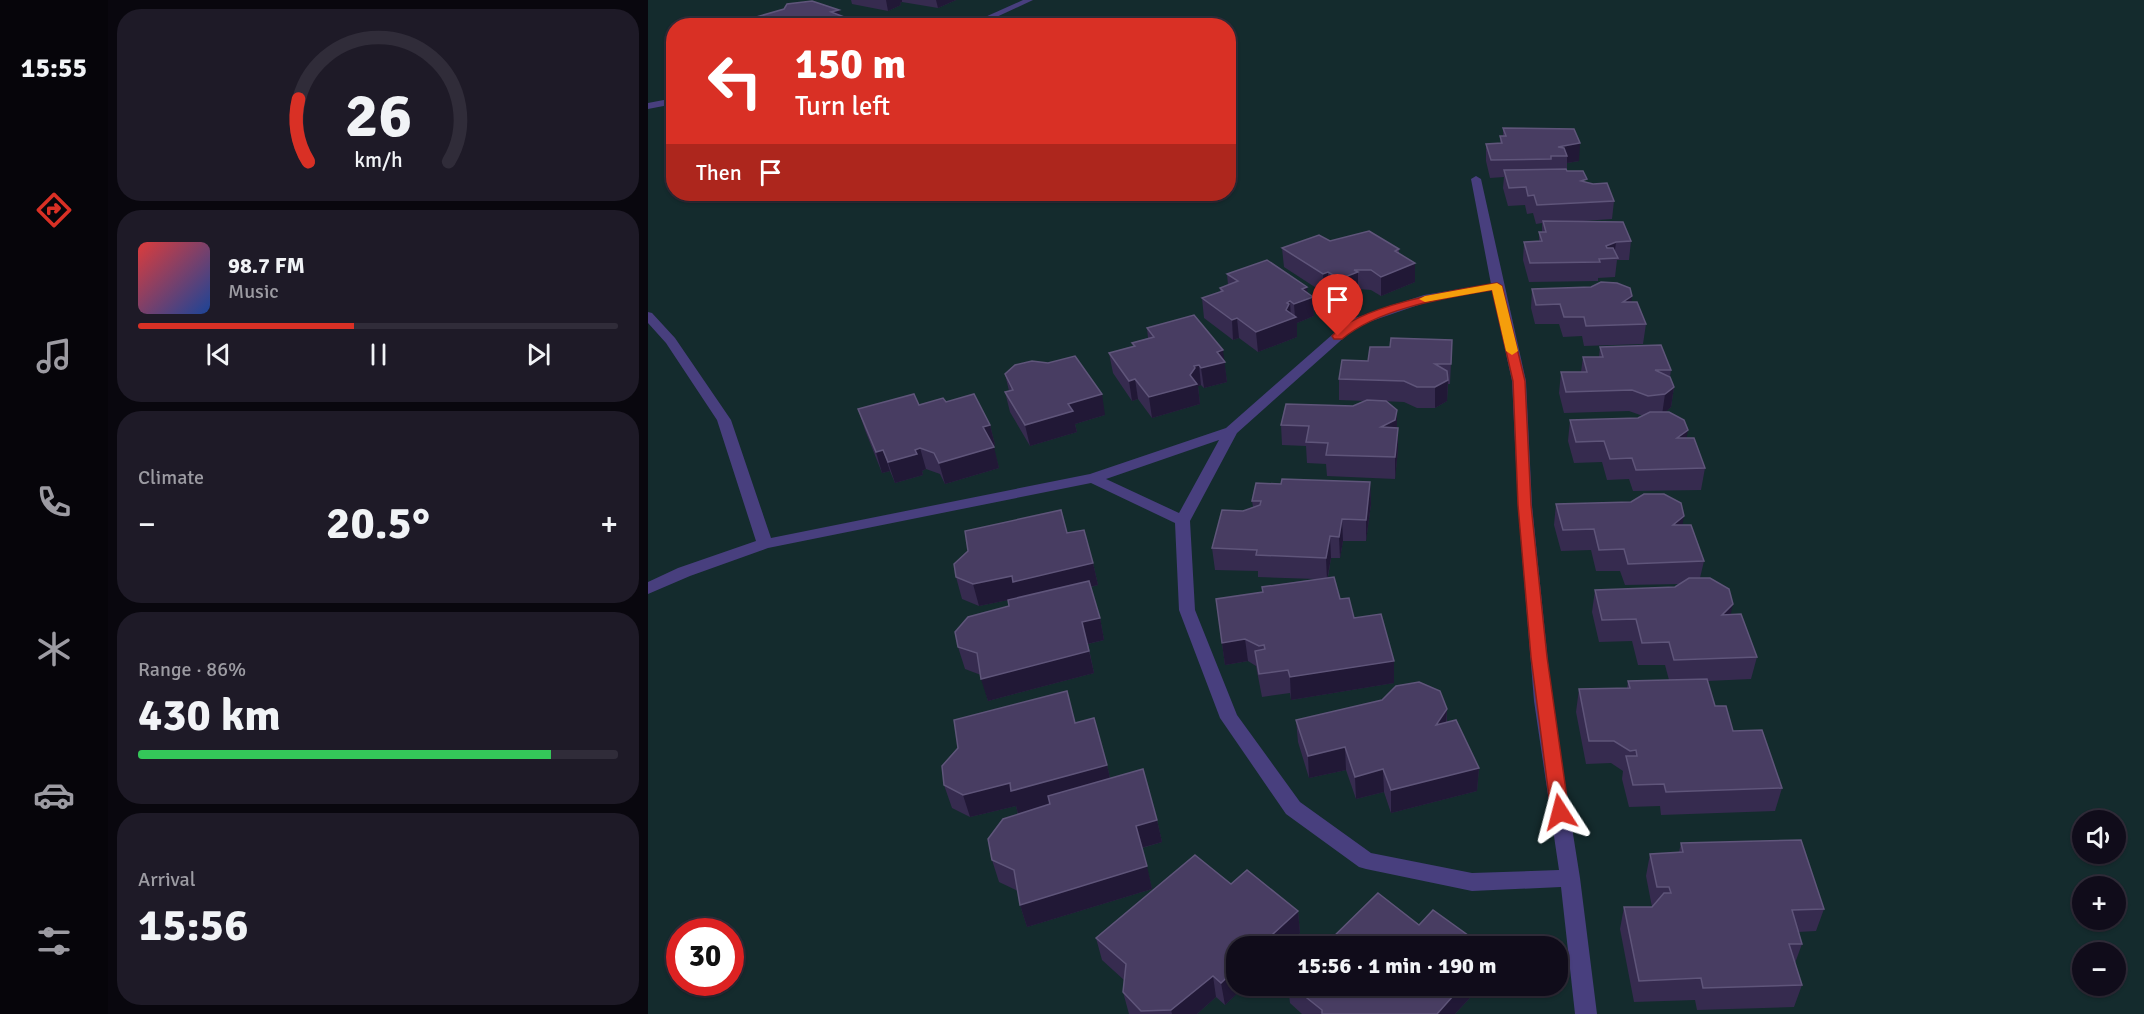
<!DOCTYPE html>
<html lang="en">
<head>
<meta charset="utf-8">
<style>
  :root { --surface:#100c1a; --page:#1e1a27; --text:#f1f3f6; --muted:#9c9ba2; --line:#302c39; --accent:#d93025 }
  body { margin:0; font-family:Signika,sans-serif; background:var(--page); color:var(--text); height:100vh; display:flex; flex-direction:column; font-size:22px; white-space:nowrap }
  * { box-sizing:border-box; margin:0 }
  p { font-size:20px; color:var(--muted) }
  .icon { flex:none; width:33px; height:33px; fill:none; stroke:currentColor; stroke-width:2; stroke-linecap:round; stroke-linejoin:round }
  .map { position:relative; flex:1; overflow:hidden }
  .side { display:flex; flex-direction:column; gap:9px; padding:9px; background:#09070e; width:540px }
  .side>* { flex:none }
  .top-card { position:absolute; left:18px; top:18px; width:570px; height:183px; border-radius:24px; box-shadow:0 2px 4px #0004,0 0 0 2px var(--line); background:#d93025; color:#fff; overflow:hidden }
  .tools { position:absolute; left:1424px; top:810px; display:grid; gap:12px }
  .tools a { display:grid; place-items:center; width:54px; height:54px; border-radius:50%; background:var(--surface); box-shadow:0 2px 4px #0004,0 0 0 2px var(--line); font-size:30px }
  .speed { position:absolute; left:18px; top:918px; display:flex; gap:12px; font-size:30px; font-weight:700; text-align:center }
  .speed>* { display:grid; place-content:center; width:78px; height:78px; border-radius:50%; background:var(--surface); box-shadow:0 2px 4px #0004,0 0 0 2px var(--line); line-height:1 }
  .speed .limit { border:9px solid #d22; background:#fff; color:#111 }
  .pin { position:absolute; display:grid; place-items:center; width:51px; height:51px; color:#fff; margin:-62px -26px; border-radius:50% 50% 50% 0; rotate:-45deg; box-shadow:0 0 6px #0007 }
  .pin .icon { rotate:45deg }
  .me { position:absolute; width:66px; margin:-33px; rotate:351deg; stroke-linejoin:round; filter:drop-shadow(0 0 4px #0008) }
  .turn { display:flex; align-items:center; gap:21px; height:126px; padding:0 30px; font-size:27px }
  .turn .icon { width:78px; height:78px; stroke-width:2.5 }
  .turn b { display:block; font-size:42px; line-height:51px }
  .then { display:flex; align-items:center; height:57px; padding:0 30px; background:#0003; gap:12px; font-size:22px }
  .big { font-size:45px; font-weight:700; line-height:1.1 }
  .side .widget { flex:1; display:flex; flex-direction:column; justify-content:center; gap:9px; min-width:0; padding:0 21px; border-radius:24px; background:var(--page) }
  .side .dial { align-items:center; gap:0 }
  .dial svg { height:156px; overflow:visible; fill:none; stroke:var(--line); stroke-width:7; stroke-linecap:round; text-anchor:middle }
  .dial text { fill:var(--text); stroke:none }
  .song { display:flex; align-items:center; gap:18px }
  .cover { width:72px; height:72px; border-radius:9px; background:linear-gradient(135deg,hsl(0 70% 55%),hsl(220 70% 35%)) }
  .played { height:6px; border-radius:3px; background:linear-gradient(90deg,var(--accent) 45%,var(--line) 45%) }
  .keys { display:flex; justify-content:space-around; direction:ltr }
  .heat { display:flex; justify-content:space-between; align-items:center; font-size:33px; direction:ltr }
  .charge { height:9px; border-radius:4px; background:linear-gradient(90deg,#34c759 86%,var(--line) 0) }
  .trip { position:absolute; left:578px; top:936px; width:342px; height:60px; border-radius:24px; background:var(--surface); box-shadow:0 2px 4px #0004,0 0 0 2px var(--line); font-weight:700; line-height:60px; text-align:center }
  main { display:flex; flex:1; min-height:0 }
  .tabs { display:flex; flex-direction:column; width:108px; justify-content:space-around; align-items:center; background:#06050a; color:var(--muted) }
  .tabs .icon { width:42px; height:42px }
  .tabs .on { color:var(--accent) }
  .tabs b { font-size:27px; color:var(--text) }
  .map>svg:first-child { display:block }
</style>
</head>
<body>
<main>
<nav class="tabs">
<b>15:55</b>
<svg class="icon on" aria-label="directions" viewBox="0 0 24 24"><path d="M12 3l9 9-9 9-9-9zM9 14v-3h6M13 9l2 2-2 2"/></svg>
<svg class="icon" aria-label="music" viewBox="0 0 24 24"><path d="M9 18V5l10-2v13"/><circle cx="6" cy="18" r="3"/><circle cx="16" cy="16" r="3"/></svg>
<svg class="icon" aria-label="phone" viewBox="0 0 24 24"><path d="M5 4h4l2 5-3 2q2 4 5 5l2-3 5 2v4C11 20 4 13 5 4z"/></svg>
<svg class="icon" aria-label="climate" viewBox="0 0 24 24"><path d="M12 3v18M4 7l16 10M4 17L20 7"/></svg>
<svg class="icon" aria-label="car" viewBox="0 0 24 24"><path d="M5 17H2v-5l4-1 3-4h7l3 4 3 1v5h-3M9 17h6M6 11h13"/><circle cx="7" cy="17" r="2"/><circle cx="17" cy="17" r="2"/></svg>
<svg class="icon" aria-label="filters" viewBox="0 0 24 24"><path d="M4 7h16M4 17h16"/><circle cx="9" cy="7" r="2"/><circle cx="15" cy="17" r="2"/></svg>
</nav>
<section class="side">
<div class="widget dial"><svg viewBox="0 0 100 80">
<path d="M14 69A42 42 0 1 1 86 69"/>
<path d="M14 69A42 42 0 0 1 9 37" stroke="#d93025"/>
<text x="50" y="56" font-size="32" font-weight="700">26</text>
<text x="50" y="72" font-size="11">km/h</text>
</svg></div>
<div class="widget">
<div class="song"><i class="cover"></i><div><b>98.7 FM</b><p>Music</p></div></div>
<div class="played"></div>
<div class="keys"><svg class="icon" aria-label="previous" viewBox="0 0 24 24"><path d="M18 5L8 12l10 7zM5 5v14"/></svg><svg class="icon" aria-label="pause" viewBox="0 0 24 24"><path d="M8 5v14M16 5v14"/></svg><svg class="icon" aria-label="next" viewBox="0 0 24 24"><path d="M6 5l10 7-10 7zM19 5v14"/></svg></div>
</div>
<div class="widget"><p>Climate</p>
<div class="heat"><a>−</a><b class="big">20.5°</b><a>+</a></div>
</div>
<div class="widget"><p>Range · 86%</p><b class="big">430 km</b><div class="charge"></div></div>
<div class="widget"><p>Arrival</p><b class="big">15:56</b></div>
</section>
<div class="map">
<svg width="1496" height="1014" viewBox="0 0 1496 1014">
  <rect width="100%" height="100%" fill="#151023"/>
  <path fill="#142b2d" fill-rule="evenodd" d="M0 0H1496V1014H0ZM26 26H580V194H26ZM1434 820H1467V854H1434ZM1434 886H1467V920H1434ZM32 932H82V982H32ZM588 946H909V986H588ZM1434 952H1467V986H1434Z"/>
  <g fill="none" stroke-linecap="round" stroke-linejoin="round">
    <g fill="#483f7e" fill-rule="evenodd">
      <polygon points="375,0 385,0 329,26 317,26"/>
      <polygon points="26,98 26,104 0,109 0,103"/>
      <path d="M828 176 833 179 878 381 884 505 904 701 932 878 949 1014H927L913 887 824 891 718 869 711 867 638 814 572 718 531 610 527 523 443 483 120 548 42 576 0 594V582L30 568 108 541 69 420 18 343 0 323V312L4 313 27 338 83 420 123 538 442 474 578 428 701 320 776 295 843 284 823 179ZM844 290 864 381 870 505 886 701 911 870 824 873 723 853 652 802 589 715 547 610 542 521 589 433 709 326 782 301ZM571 440 531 513 458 479Z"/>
    </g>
  </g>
  <g fill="#362b4f">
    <polygon points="203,0 308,0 290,8 254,2 252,3 253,5 240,11 204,4"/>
    <polygon points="855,128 931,161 919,163 919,171 938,182 966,201 964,219 921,222 983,241 981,260 969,260 967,277 950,278 950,281 881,282 875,260 876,242 891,241 891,232 894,232 894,223 888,224 885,213 879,214 877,205 860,206 855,188 856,177 842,178 838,161 838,144 852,143 852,136 855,136"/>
    <polygon points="682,241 751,249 751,254 767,263 767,282 733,296 723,290 710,289 710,291 692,299 680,291 676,293 636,267 634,248"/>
    <polygon points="579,274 660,293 665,297 666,316 649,323 649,337 610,352 591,338 585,340 556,318 554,298 572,292 572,288 580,285"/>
    <polygon points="943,287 984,302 998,324 995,344 936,346 934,336 915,337 911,324 887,324 883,308 884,289"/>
    <polygon points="499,328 576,361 579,382 556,388 553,385 550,386 552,404 504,418 490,399 484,401 465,373 461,353 485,346 484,343 500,338"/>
    <polygon points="804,340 802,384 800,384 799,401 787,408 769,408 756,402 732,401 749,428 750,449 747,479 679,476 678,464 659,463 658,446 634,445 633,425 705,406 718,401 691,400 691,379 742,347"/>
    <polygon points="952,347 1023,370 1022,377 1026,387 1023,407 1017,412 1038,438 1057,468 1053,490 985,491 981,479 959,480 954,462 926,463 920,441 922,420 990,418 995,416 981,411 916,413 911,393 913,372 933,372 935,357 951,357"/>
    <polygon points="357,374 457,415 427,424 429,432 382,446 362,412 357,392 361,391"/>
    <polygon points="298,402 342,425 347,445 345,446 351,468 297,484 292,474 278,469 274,471 275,475 247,483 242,471 234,473 217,430 210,409"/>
    <polygon points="722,482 723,504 718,541 695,541 692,558 683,558 680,577 692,599 706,618 746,683 643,700 642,693 614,697 608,666 600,661 577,665 568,599 614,592 614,587 668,579 610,577 610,571 567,570 564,548 595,511 605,507 604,501 633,484"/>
    <polygon points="908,504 1035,525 1056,561 1052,578 1083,615 1109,657 1103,679 1059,681 1067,706 1085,731 1134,788 1127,811 1013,815 1012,806 981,807 974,779 975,771 963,763 938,764 928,712 931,689 979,688 980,681 1021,680 1017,665 990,665 984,641 951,642 944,612 947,590 1027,587 1032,584 977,585 972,571 948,571 943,550 913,551 906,525"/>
    <polygon points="419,533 445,563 450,585 443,587 452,618 456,640 440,644 446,673 340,701 333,675 317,669 310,647 361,606 360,600 331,606 314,599 308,577"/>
    <polygon points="799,709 799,722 831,768 829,791 743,813 736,792 708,799 698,770 661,778 650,742 648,720"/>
    <polygon points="427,723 459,765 462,778 509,820 514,842 494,848 504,889 379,927 372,905 370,891 351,882 344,860 383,810 370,814 368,806 322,817 304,808 296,785"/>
    <polygon points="1033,843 1176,909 1168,931 1150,932 1154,944 1147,963 1154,985 1146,1007 1049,1010 1047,1000 986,1002 972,929 976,907 1004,907 998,876 1002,854 1031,852"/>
    <polygon points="583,884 650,911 652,933 577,1005 568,997 549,1014 481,1014 475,992 476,980 454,960 448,938"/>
    <polygon points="640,986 833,986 807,1014 654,1014 642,1003"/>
  </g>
  <g fill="#211836">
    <polygon points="238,0 254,0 254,2 252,3 253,5 240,11"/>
    <polygon points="288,0 308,0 290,8"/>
    <polygon points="191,10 193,18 196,17 198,26 163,26 183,12"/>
    <polygon points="932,143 931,161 919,163 919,156 910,147"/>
    <polygon points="968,242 966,258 957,258 958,246"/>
    <polygon points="767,263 767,282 733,296 733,277"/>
    <polygon points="680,272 680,291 676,293 675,274"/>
    <polygon points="710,272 710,291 692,299 692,279"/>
    <polygon points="659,287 660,299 665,297 666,316 649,323 649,337 610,352 608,332 639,303 642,301 643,319 647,318 646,304 654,289"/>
    <polygon points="984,296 982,316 975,302"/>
    <polygon points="589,318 591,338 585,340 584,320"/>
    <polygon points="575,350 579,382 556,388 553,368 569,352"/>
    <polygon points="551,365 553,385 550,386 552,404 504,418 501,397 542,375 546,366"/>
    <polygon points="487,379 490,399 484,401 481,381"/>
    <polygon points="800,380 799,401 787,408 787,387"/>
    <polygon points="1026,387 1023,407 1014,415 1017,394"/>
    <polygon points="454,394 457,415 427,424 429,432 382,446 377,425 420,404"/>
    <polygon points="749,410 749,430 733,427"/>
    <polygon points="342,425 347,445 340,448 335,427"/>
    <polygon points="750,428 750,449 747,479 747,457"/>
    <polygon points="1040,430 1036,451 1029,438"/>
    <polygon points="346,447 351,468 297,484 291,463"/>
    <polygon points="272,448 278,469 274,471 275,475 247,483 240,462"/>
    <polygon points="235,450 242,471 234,473 228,452"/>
    <polygon points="722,482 723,504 718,541 718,520"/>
    <polygon points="1036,516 1032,538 1025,525"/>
    <polygon points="694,519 695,541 692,558 691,537"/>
    <polygon points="682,536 683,558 679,580 678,558"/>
    <polygon points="445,563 450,585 371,604 370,598 331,606 325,584 364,576"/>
    <polygon points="1085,604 1080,626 1074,615"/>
    <polygon points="452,618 456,640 439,644 434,622"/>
    <polygon points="597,639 600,661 577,665 574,643"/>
    <polygon points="441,651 446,673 340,701 333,679"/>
    <polygon points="746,661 746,683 643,700 642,677"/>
    <polygon points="799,709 798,731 788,725"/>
    <polygon points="697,747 698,770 661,778 660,756"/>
    <polygon points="459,765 464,787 370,814 368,806 322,817 315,795 362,783"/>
    <polygon points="831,768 829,791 743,813 743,790"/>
    <polygon points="735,769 736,792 708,799 707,777"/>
    <polygon points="509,820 514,842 493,848 488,826"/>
    <polygon points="499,866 504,889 379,927 372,905"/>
    <polygon points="650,911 652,933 638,946 612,946"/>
    <polygon points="588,969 588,986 597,986 577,1005 573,983"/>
    <polygon points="565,976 568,997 549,1014 524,1014 523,1010"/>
    <polygon points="814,986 833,986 807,1014 789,1014"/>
  </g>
  <g fill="#483d62" stroke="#5f557a" stroke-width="1.5">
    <polygon points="164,1 191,10 183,12 196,17 163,26 100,26 91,22 136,9 139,4"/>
    <polygon points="855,128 926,129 932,143 910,147 916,148 919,156 903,156 903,159 843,160 838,144 854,143 852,136 858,136"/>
    <polygon points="918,169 919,171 935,171 939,179 933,181 945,184 959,183 966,201 889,205 886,195 880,196 878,187 861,188 856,170"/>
    <polygon points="895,221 975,222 983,241 968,242 958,246 959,248 965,248 970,258 951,259 952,262 882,263 876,242 894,241 891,232 898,232"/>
    <polygon points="721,231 751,249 747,251 767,263 733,277 723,270 706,270 710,272 692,279 680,272 675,274 634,248 671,235 682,241"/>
    <polygon points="619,260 659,287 654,289 665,297 646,304 642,301 639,303 641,304 638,310 648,317 608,332 589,318 584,320 554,298 575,291 572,288 590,281 579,274"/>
    <polygon points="953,282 969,283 982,288 984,296 975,302 989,302 998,324 938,326 936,317 916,317 912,304 888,305 884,289 943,287"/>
    <polygon points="546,315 575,350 569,352 577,362 553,368 551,365 546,366 547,368 542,375 549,384 501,397 487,379 481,381 461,353 487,346 484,343 506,337 499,328"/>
    <polygon points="743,338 804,340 803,364 787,364 799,371 800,380 787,387 769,387 756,381 691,379 694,360 720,361 722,347 742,347"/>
    <polygon points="1013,345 1023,370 1007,370 1022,377 1026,387 1017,394 1000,396 984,390 918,392 913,372 939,372 935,357 955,357 952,347"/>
    <polygon points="427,356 454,394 420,404 425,411 377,425 357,392 365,390 357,374 367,365 384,361 400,363"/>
    <polygon points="266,394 271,405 295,398 298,402 326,394 342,425 335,427 346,447 291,463 286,453 272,448 267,450 269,454 240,462 235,450 228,452 210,409"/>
    <polygon points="719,400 738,401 749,410 747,420 733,427 750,428 747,457 678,455 680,443 658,442 661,426 633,425 638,404 705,406"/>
    <polygon points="1002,412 1021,412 1036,420 1040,430 1029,438 1046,438 1057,468 988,470 984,458 962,459 956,441 928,442 922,420 990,418"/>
    <polygon points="634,479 722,482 718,520 694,519 691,537 682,536 678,558 608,555 609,550 564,548 574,510 595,511 612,505 613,501 604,501 608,483 633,484"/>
    <polygon points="996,494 1016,494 1033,503 1036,516 1025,525 1043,525 1056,561 980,564 976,549 951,550 946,529 915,530 908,504 983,502"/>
    <polygon points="413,510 419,533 436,530 445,563 365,582 364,576 325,584 308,577 306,564 320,551 317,531"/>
    <polygon points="686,577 692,599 701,598 706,618 733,614 746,661 642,677 640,670 611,674 607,651 617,649 616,645 611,646 597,639 574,643 568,599 615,592 614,587"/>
    <polygon points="1041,578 1062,578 1081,589 1085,604 1074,615 1093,614 1109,657 1026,660 1021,642 994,643 988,619 954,620 947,590 1027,587"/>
    <polygon points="441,581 452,618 434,622 441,651 333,679 329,653 310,647 307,632 320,617 361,606 360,600"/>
    <polygon points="1059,679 1067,706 1078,706 1085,731 1114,730 1134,788 1018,792 1016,784 985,785 978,756 989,756 988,750 982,751 966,741 941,741 931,689 982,688 980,681"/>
    <polygon points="771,682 792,691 799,709 788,725 808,720 831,768 743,790 735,769 707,777 697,747 660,756 648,720 734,700 748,686"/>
    <polygon points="419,691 427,723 446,718 459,765 363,791 362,783 315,795 296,785 294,766 310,748 306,720"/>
    <polygon points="495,769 509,820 488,826 499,866 372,905 366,870 344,860 340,839 355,819 402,804 400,796"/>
    <polygon points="1153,840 1176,909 1144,910 1154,944 1141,944 1154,985 1055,988 1053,978 991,981 976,907 1004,907 1016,893 1023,893 1021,887 1009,887 1002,854 1035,852 1033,843"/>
    <polygon points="547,855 583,884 599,870 650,911 612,946 588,946 588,969 573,983 565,976 523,1010 493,1011 475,992 478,964 448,938"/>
    <polygon points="730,893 771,925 785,910 835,946 676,946"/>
    <polygon points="644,986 814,986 789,1014 674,1014 674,1010"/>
  </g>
  <path fill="#d93025" stroke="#8d1f18" stroke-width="1.5" d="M849 283 854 286 877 381 883 505 899 657 921 812 918 817 912 819 906 817 903 812 883 657 870 505 865 381 844 290C797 298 731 308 694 339H686L684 336C711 305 807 290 849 283Z"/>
  <polygon fill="#f59e0b" points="849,283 854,286 870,351 864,355 858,351 844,290 777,302 771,299 777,296"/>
</svg>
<div class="tools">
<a><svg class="icon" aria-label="sound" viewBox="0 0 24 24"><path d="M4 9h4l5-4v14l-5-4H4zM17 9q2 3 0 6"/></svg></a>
<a>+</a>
<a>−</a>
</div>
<div class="speed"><div class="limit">30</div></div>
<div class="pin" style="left:690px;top:336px;background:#d93025"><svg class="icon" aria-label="arrive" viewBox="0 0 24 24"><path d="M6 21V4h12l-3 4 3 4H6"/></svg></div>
<svg class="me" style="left:912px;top:812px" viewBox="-20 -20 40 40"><path d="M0-17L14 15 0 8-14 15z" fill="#d93025" stroke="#fff" stroke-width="4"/></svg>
<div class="trip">15:56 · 1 min · 190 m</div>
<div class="top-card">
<div class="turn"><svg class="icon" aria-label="left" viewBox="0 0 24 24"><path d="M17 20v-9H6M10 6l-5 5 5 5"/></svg><div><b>150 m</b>Turn left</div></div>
<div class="then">Then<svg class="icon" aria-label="arrive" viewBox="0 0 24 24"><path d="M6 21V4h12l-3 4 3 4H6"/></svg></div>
</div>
</div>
</main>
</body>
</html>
